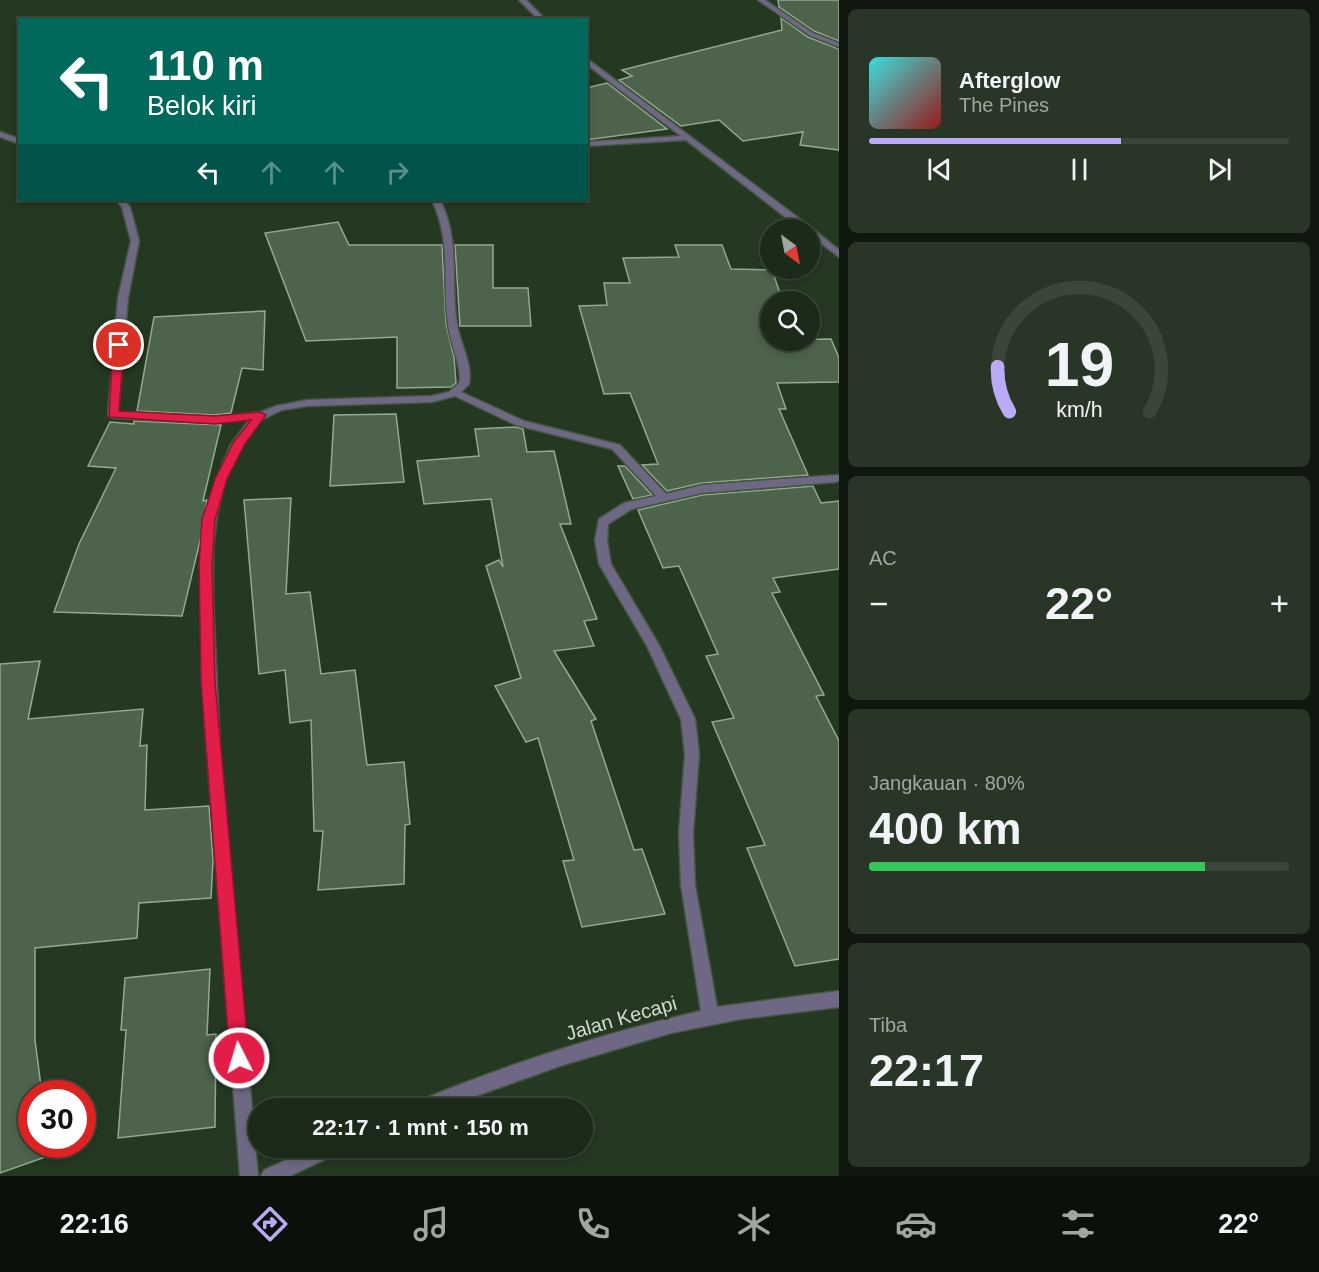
<!DOCTYPE html>
<html lang="id">
<head>
<meta charset="utf-8">
<style>
  :root { --surface:#1c2a1a; --page:#293627; --text:#f1f3f6; --muted:#a0a7a2; --line:#3a4639; --accent:#bbaaf6 }
  body { margin:0; font-family:Helvetica,sans-serif; background:var(--page); color:var(--text); height:100vh; display:flex; flex-direction:column; font-size:22px; white-space:nowrap }
  * { box-sizing:border-box; margin:0 }
  p { font-size:20px; color:var(--muted) }
  .icon { flex:none; width:33px; height:33px; fill:none; stroke:currentColor; stroke-width:2; stroke-linecap:round; stroke-linejoin:round }
  .map { position:relative; flex:1; overflow:hidden }
  .sheet { display:flex; flex-direction:column; gap:9px; padding:9px; background:#0f170e; width:480px }
  .sheet>* { flex:none }
  .hud { position:absolute; left:18px; top:18px; width:570px; height:183px; border-radius:0px; box-shadow:0 3px 9px #0003,0 0 0 2px var(--line); background:#00695c; color:#fff; overflow:hidden }
  .needle { width:39px; rotate:148deg }
  .buttons { position:absolute; left:760px; top:219px; display:grid; gap:12px }
  .buttons a { display:grid; place-items:center; width:60px; height:60px; border-radius:50%; background:var(--surface); box-shadow:0 3px 9px #0003,0 0 0 2px var(--line); font-size:30px }
  .speed { position:absolute; left:18px; top:1080px; display:flex; gap:12px; font-size:30px; font-weight:700; text-align:center }
  .speed>* { display:grid; place-content:center; width:78px; height:78px; border-radius:50%; background:var(--surface); box-shadow:0 3px 9px #0003,0 0 0 2px var(--line); line-height:1 }
  .speed .limit { border:9px solid #d22; background:#fff; color:#111 }
  .pin { position:absolute; display:grid; place-items:center; width:51px; height:51px; color:#fff; margin:-26px; border:3px solid #fff; border-radius:50%; box-shadow:0 2px 6px #0007 }
  .me { position:absolute; width:66px; margin:-33px; rotate:355deg; stroke-linejoin:round; filter:drop-shadow(0 0 4px #0008) }
  .turn { display:flex; align-items:center; gap:21px; height:126px; padding:0 30px; font-size:27px }
  .turn .icon { width:78px; height:78px; stroke-width:2.5 }
  .turn b { display:block; font-size:42px; line-height:51px }
  .lanes { display:flex; align-items:center; height:57px; padding:0 30px; background:#0003; justify-content:center; gap:30px; direction:ltr }
  .lanes .off { opacity:.35 }
  .big { font-size:45px; font-weight:600; line-height:1.1 }
  .sheet .widget { flex:1; display:flex; flex-direction:column; justify-content:center; gap:9px; min-width:0; padding:0 21px; border-radius:9px; background:var(--page) }
  .sheet .dial { align-items:center; gap:0 }
  .dial svg { height:156px; overflow:visible; fill:none; stroke:var(--line); stroke-width:7; stroke-linecap:round; text-anchor:middle }
  .dial text { fill:var(--text); stroke:none }
  .song { display:flex; align-items:center; gap:18px }
  .cover { width:72px; height:72px; border-radius:9px; background:linear-gradient(135deg,hsl(180 70% 55%),hsl(0 70% 35%)) }
  .played { height:6px; border-radius:3px; background:linear-gradient(90deg,var(--accent) 60%,var(--line) 60%) }
  .keys { display:flex; justify-content:space-around; direction:ltr }
  .heat { display:flex; justify-content:space-between; align-items:center; font-size:33px; direction:ltr }
  .charge { height:9px; border-radius:4px; background:linear-gradient(90deg,#34c759 80%,var(--line) 0) }
  .trip { position:absolute; left:248px; top:1098px; width:345px; height:60px; border-radius:30px; background:var(--surface); box-shadow:0 3px 9px #0003,0 0 0 2px var(--line); font-weight:600; line-height:60px; text-align:center }
  .dock { display:flex; height:96px; justify-content:space-around; align-items:center; background:#0b110a; color:var(--muted) }
  .dock .icon { width:42px; height:42px }
  .dock .active { color:var(--accent) }
  .dock b { font-size:27px; color:var(--text) }
  main { display:flex; flex:1; min-height:0 }
  .map>svg:first-child { display:block }
</style>
</head>
<body>
<main>
<div class="map">
<svg width="839" height="1176" viewBox="0 0 839 1176">
  <rect width="100%" height="100%" fill="#253822"/>
  <g fill="#4e634b" stroke="#93aa90" stroke-width="1.5">
    <polygon points="778,0 839,0 839,41 814,31 779,7"/>
    <polygon points="781,18 808,37 839,49 839,150 800,145 803,132 743,141 719,120 681,126 619,80 632,76 622,70 782,30"/>
    <polygon points="607,83 667,129 586,140 586,88"/>
    <polygon points="338,222 349,245 442,245 446,324 454,357 456,383 451,387 397,388 397,337 306,341 265,233"/>
    <polygon points="455,245 493,245 493,288 528,288 531,326 460,326"/>
    <polygon points="675,245 722,245 731,269 772,270 783,302 771,302 771,340 831,339 839,358 839,382 777,383 786,409 779,409 808,475 702,483 667,491 642,465 658,464 630,393 604,394 579,306 607,305 604,283 630,283 623,258 679,257"/>
    <polygon points="265,311 263,370 242,368 231,413 215,415 137,411 154,317"/>
    <polygon points="396,414 404,482 330,486 334,415"/>
    <polygon points="134,421 221,425 203,501 207,500 201,537 182,616 54,612 79,544 116,468 88,466 110,422 134,424"/>
    <polygon points="516,427 523,429 527,452 554,451 571,524 560,524 597,619 584,621 594,646 554,651 596,719 591,721 634,850 642,849 665,914 582,927 563,861 574,860 538,738 526,742 495,686 521,678 486,566 499,560 503,567 491,499 424,504 417,461 479,456 475,429"/>
    <polygon points="618,466 625,466 652,495 633,499"/>
    <polygon points="813,486 821,503 839,501 839,569 773,578 780,592 772,593 824,695 816,696 839,741 839,959 795,966 747,848 765,845 712,722 734,718 706,656 718,654 679,566 663,568 638,510 702,495"/>
    <polygon points="291,498 286,594 310,592 321,674 355,670 367,765 404,762 410,824 405,825 404,884 318,890 323,831 314,831 311,720 290,723 285,670 259,674 244,500"/>
    <polygon points="40,661 28,719 143,709 140,746 147,745 145,810 209,806 213,860 211,898 139,903 137,938 35,948 35,1040 42,1094 32,1094 32,1144 50,1144 51,1155 0,1173 0,664"/>
    <polygon points="210,969 207,1035 216,1034 215,1127 118,1138 126,1030 121,1030 125,978"/>
  </g>
  <g fill="none" stroke-linecap="round" stroke-linejoin="round">
    <defs>
      <g id="street">
        <polygon points="519,0 526,0 546,20 539,20"/>
        <polygon points="758,0 765,0 813,33 839,43 839,47 809,35"/>
        <polygon points="586,58 813,229 839,250 839,257 810,235 810,230 802,230 686,140 586,146 586,142 681,136 586,64"/>
        <polygon points="0,132 20,139 20,144 0,137"/>
        <path d="M116 200H124L130 207 139 241 128 298 118 412 215 417 261 412 276 406 307 400 432 396 449 392 459 383 460 378C459 359 450 342 448 324 442 279 452 243 432 200H440C461 242 450 280 457 324 460 344 473 364 469 384L461 392 524 421 620 445 666 494 702 485 839 475V481L835 482 702 493 632 509 608 524 607 540 611 564 659 645 695 719 699 754 693 833 695 885 717 1007 839 991V1007L741 1019 671 1033 563 1065 442 1108H414L416 1102C508 1064 604 1033 701 1011L681 885 679 833 685 754 681 719 647 646 599 564 595 540 599 519 624 503 656 496 612 449 516 425 455 396 432 402 307 406 282 410 263 419 256 425 241 446 225 482 217 515 213 548V599L220 749 258 1176H240L205 727 201 565 205 515 215 482 230 446 250 419 215 423 113 418 108 415 118 298 131 241 122 207Z"/>
        <polygon points="312,1148 339,1148 336,1154 290,1176 261,1176 264,1170"/>
      </g>
    </defs>
    <use href="#street" stroke="#445641" stroke-width="3"/>
    <use href="#street" fill="#6e6884" fill-rule="evenodd"/>
  </g>
  <polygon fill="#e11d48" stroke="#92132f" stroke-width="1.5" points="119,342 124,345 119,411 215,416 260,412 266,415 245,444 227,479 215,520 212,564 215,682 249,1058 246,1065 239,1068 233,1065 230,1058 201,682 199,564 202,520 215,479 233,443 251,420 215,424 109,417 113,345"/>
  <g text-anchor="middle" stroke-width="6" stroke-linejoin="round" paint-order="stroke">
    <g font-size="20" fill="#d1ddcf" stroke="#253822">
      <text transform="translate(621 1018) rotate(-16)" y="7">Jalan Kecapi</text>
    </g>
  </g>
</svg>
<div class="buttons">
<a><svg class="needle" viewBox="-14 -14 28 28"><path d="M0-13l5 13h-10z" fill="#e53935"/><path d="M0 13l5-13h-10z" fill="#a0a7a2"/></svg></a>
<a><svg class="icon" aria-label="search" viewBox="0 0 24 24"><circle cx="10" cy="10" r="6"/><path d="M15 15l6 6"/></svg></a>
</div>
<div class="speed"><div class="limit">30</div></div>
<div class="pin" style="left:119px;top:345px;background:#d93025"><svg class="icon" aria-label="arrive" viewBox="0 0 24 24"><path d="M6 21V4h12l-3 4 3 4H6"/></svg></div>
<svg class="me" style="left:239px;top:1058px" viewBox="-20 -20 40 40"><circle r="17" fill="#e11d48" stroke="#fff" stroke-width="3"/><path d="M0-11L8 9 0 5-8 9z" fill="#fff"/></svg>
<div class="trip">22:17 · 1 mnt · 150 m</div>
<div class="hud">
<div class="turn"><svg class="icon" aria-label="left" viewBox="0 0 24 24"><path d="M17 20v-9H6M10 6l-5 5 5 5"/></svg><div><b>110 m</b>Belok kiri</div></div>
<div class="lanes"><svg class="icon" aria-label="left" viewBox="0 0 24 24"><path d="M17 20v-9H6M10 6l-5 5 5 5"/></svg><svg class="icon off" aria-label="ahead" viewBox="0 0 24 24"><path d="M12 20V5M6 11l6-6 6 6"/></svg><svg class="icon off" aria-label="ahead" viewBox="0 0 24 24"><path d="M12 20V5M6 11l6-6 6 6"/></svg><svg class="icon off" aria-label="right" viewBox="0 0 24 24"><path d="M7 20v-9h11M14 6l5 5-5 5"/></svg></div>
</div>
</div>
<section class="sheet">
<div class="widget">
<div class="song"><i class="cover"></i><div><b>Afterglow</b><p>The Pines</p></div></div>
<div class="played"></div>
<div class="keys"><svg class="icon" aria-label="previous" viewBox="0 0 24 24"><path d="M18 5L8 12l10 7zM5 5v14"/></svg><svg class="icon" aria-label="pause" viewBox="0 0 24 24"><path d="M8 5v14M16 5v14"/></svg><svg class="icon" aria-label="next" viewBox="0 0 24 24"><path d="M6 5l10 7-10 7zM19 5v14"/></svg></div>
</div>
<div class="widget dial"><svg viewBox="0 0 100 80">
<path d="M14 69A42 42 0 1 1 86 69"/>
<path d="M14 69A42 42 0 0 1 8 46" stroke="#bbaaf6"/>
<text x="50" y="56" font-size="32" font-weight="700">19</text>
<text x="50" y="72" font-size="11">km/h</text>
</svg></div>
<div class="widget"><p>AC</p>
<div class="heat"><a>−</a><b class="big">22°</b><a>+</a></div>
</div>
<div class="widget"><p>Jangkauan · 80%</p><b class="big">400 km</b><div class="charge"></div></div>
<div class="widget"><p>Tiba</p><b class="big">22:17</b></div>
</section>
</main>
<nav class="dock">
<b>22:16</b>
<svg class="icon active" aria-label="directions" viewBox="0 0 24 24"><path d="M12 3l9 9-9 9-9-9zM9 14v-3h6M13 9l2 2-2 2"/></svg>
<svg class="icon" aria-label="music" viewBox="0 0 24 24"><path d="M9 18V5l10-2v13"/><circle cx="6" cy="18" r="3"/><circle cx="16" cy="16" r="3"/></svg>
<svg class="icon" aria-label="phone" viewBox="0 0 24 24"><path d="M5 4h4l2 5-3 2q2 4 5 5l2-3 5 2v4C11 20 4 13 5 4z"/></svg>
<svg class="icon" aria-label="climate" viewBox="0 0 24 24"><path d="M12 3v18M4 7l16 10M4 17L20 7"/></svg>
<svg class="icon" aria-label="car" viewBox="0 0 24 24"><path d="M5 17H2v-5l4-1 3-4h7l3 4 3 1v5h-3M9 17h6M6 11h13"/><circle cx="7" cy="17" r="2"/><circle cx="17" cy="17" r="2"/></svg>
<svg class="icon" aria-label="filters" viewBox="0 0 24 24"><path d="M4 7h16M4 17h16"/><circle cx="9" cy="7" r="2"/><circle cx="15" cy="17" r="2"/></svg>
<b>22°</b>
</nav>
</body>
</html>
